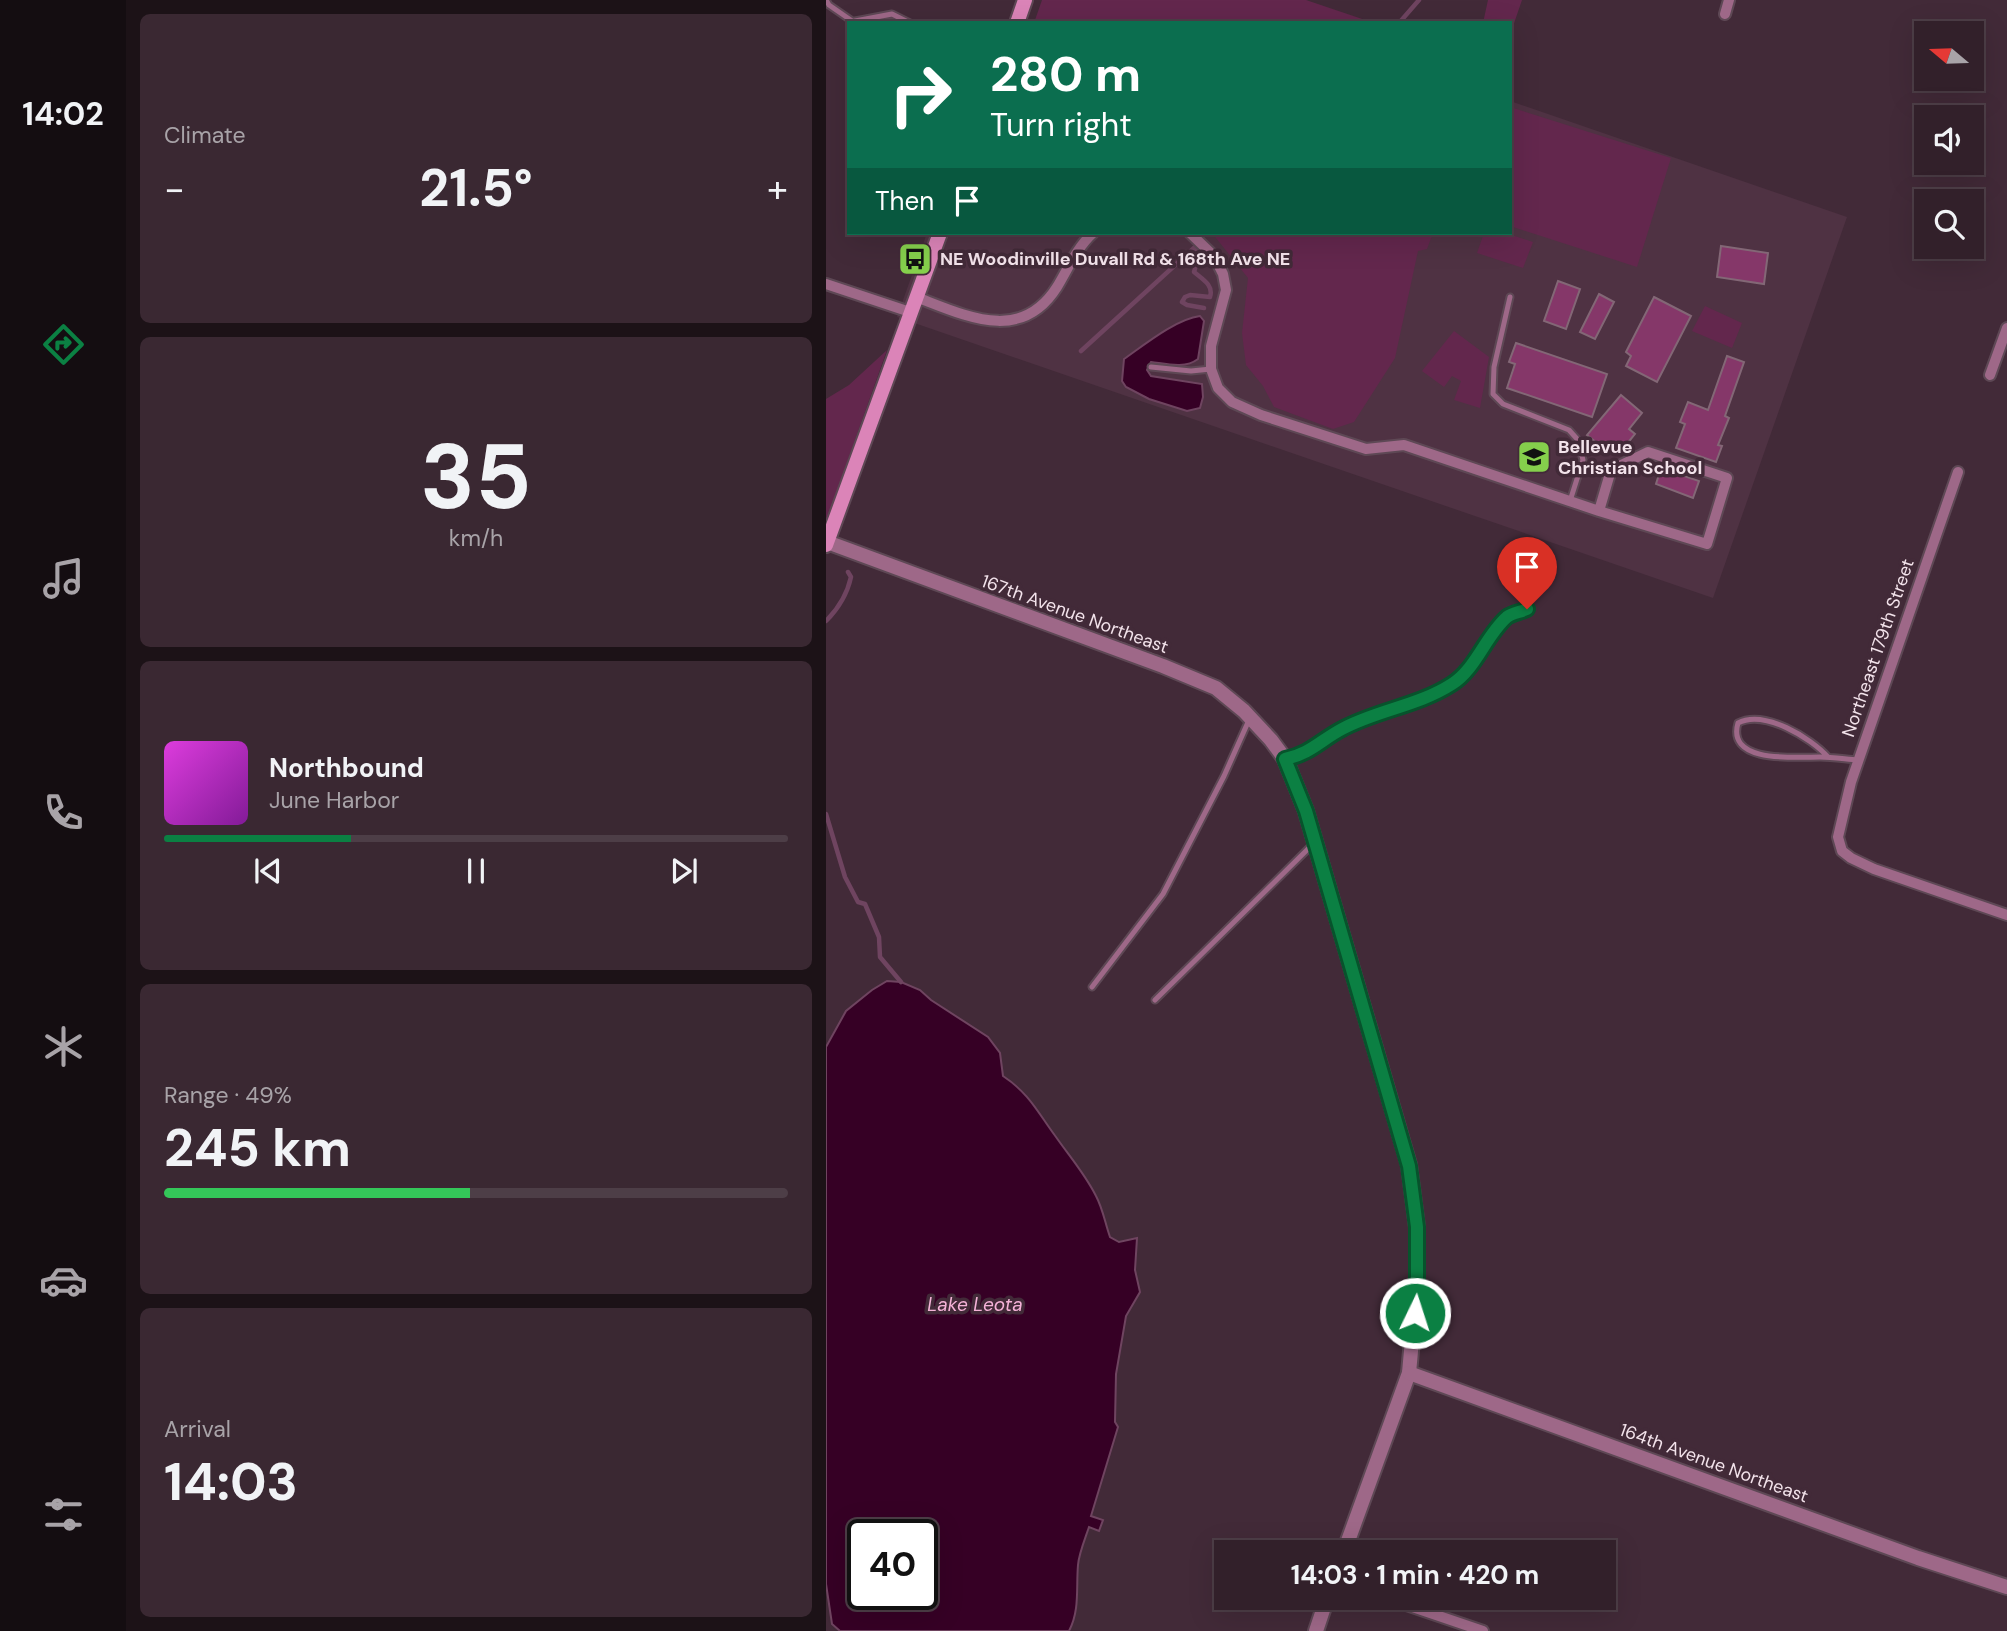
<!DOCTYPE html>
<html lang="en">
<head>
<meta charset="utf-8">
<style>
  :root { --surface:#32202a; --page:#3a2832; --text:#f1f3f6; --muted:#a8a3a8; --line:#4d3e47; --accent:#0b8043 }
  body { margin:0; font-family:"DM Sans",sans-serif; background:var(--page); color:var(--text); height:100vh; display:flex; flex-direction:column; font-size:26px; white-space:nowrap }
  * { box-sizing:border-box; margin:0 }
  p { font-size:23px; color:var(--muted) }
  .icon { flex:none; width:38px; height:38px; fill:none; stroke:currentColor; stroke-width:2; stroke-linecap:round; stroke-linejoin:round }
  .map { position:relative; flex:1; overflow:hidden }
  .side { display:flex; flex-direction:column; gap:14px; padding:14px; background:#1c1217; width:700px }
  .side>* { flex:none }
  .top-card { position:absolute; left:21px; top:21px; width:665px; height:214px; border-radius:0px; box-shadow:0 7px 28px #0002,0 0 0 2px var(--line); background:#0b6e4f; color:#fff; overflow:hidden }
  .needle { width:46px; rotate:289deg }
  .controls { position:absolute; left:1088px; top:21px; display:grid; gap:14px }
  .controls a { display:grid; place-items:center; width:70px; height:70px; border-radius:0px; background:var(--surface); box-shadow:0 7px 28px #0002,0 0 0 2px var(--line); font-size:35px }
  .speed { position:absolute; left:21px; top:1519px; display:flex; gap:14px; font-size:35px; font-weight:700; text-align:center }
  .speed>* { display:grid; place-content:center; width:91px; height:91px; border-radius:50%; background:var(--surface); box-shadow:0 7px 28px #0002,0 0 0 2px var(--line); line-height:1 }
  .speed .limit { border:4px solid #111; border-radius:10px; background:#fff; color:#111 }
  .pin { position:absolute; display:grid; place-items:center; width:60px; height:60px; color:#fff; margin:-72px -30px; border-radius:50% 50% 50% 0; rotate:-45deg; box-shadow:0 0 7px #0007 }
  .pin .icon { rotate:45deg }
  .me { position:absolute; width:77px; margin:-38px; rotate:4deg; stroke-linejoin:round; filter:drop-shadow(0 0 5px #0008) }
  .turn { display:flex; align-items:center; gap:24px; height:147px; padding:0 28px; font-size:32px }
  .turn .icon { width:91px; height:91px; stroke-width:2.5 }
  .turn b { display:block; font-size:49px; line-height:60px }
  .then { display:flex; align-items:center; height:66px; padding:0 28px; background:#0003; gap:14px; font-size:26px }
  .big { font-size:52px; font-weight:700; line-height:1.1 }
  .side .widget { flex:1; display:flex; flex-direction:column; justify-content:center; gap:10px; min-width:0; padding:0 24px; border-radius:10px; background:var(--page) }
  .side .dial { align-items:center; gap:0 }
  .dial b { font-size:91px; line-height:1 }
  .song { display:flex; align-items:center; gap:21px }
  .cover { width:84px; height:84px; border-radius:10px; background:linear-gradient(135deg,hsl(300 70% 55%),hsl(290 70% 35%)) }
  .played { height:7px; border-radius:4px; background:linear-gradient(90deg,var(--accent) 30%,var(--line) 30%) }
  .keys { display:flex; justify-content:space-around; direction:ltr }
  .heat { display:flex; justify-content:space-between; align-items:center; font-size:38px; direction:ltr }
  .charge { height:10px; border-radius:5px; background:linear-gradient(90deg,#34c759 49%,var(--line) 0) }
  .trip { position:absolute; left:388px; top:1540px; width:402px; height:70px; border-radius:0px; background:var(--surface); box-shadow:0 7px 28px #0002,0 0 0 2px var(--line); font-weight:700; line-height:70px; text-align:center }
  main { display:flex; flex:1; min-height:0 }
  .menu { display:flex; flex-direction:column; width:126px; justify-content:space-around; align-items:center; background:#140d11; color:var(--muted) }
  .menu .icon { width:49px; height:49px }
  .menu .active { color:var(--accent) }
  .menu b { font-size:32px; color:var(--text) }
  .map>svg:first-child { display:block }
</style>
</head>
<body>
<main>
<nav class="menu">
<b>14:02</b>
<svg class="icon active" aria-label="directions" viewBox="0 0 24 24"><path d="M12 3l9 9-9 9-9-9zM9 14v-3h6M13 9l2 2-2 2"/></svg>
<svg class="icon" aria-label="music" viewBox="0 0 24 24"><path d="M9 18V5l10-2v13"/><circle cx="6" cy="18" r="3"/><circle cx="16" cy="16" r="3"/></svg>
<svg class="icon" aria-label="phone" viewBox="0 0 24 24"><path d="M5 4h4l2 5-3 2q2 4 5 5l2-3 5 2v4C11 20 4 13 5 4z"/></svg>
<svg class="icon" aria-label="climate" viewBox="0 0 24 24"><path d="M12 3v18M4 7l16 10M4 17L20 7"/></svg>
<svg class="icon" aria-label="car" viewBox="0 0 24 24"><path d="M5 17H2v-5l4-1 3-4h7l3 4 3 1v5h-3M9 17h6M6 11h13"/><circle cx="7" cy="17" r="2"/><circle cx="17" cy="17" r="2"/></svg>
<svg class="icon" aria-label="filters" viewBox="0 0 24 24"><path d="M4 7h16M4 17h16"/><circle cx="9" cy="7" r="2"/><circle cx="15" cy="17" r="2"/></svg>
</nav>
<section class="side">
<div class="widget"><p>Climate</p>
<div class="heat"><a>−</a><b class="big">21.5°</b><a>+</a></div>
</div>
<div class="widget dial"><b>35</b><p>km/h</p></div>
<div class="widget">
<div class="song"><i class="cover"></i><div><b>Northbound</b><p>June Harbor</p></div></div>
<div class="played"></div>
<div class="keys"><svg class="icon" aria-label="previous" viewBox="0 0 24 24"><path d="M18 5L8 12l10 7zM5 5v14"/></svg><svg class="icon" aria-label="pause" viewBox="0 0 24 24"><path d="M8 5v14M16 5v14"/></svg><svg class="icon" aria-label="next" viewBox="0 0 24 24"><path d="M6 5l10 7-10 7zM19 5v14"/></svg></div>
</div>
<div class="widget"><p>Range · 49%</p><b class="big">245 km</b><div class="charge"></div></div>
<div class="widget"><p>Arrival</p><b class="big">14:03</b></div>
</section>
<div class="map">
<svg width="1181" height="1631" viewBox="0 0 1181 1631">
  <rect width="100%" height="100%" fill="#422a38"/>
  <polygon fill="#4f3243" points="684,101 1021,217 887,598 71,317 101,233 684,233"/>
  <g fill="#63274d">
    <polygon points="216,0 480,0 548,23 208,23"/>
    <polygon points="662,0 696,0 684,35 684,23 657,23"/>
    <polygon points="684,107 845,158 811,267 684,226"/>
    <polygon points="386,233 607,233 601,249 592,251 569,358 528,422 507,429 448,407 437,386 420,365 416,333 422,278"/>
    <polygon points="658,233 680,233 707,242 697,268 651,253"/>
    <polygon points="879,306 916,323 906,348 866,331"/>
    <polygon points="628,331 663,357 654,408 628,400 635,381 626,376 618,387 596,371"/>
    <polygon points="61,350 0,521 0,399 23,385"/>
  </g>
  <g fill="#360025" stroke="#6f4460" stroke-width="2" fill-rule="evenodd">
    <path d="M374 316 378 321 372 359C359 369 341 364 325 362L321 370 325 376 376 384 377 397 374 408 361 411 323 399 300 387 296 381 298 359C318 345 350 319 374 316Z"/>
    <path d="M61 981 75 982 94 990 105 1000 162 1037 174 1053 177 1076C204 1094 212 1113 230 1137 244 1157 259 1174 270 1196 277 1209 279 1223 284 1237L293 1242 311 1238 309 1270 314 1292 300 1316 290 1374 289 1422 292 1427 265 1516 277 1520 273 1531 263 1527C259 1539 253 1553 252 1565 250 1588 254 1610 243 1631H14L6 1624 0 1584V1047L20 1011 46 990ZM37 1535H96V1594H37Z"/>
  </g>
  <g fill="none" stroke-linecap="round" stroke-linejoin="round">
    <g stroke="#6f4460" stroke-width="4.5">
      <polyline points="573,23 593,0"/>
      <path d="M255 351 369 247 373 255 368 272C376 279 388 285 384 297L364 295 359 297 356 302 361 305 378 308"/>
      <path d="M0 621C13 608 21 595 25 577L22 572"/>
      <polyline points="0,814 19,877 32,902 39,904 53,937 54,957 75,982"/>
    </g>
  </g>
  <g fill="#853769" stroke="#836776" stroke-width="2">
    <polygon points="895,246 942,253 938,284 891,277"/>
    <polygon points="732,281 754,289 740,329 718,321"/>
    <polygon points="773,294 788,302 769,339 754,332"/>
    <polygon points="828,297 865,316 831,382 800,366 805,356 800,352"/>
    <polygon points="690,343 781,374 766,417 681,388 689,364 683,362"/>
    <polygon points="901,356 918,362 899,416 903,418 892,445 896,446 890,462 850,448 859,424 854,422 862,402 882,410"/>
    <polygon points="795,395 816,413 803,429 809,434 796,450 791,446 782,452 761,435"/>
    <polygon points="835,468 873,481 867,498 830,484"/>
  </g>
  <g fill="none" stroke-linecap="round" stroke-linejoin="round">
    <defs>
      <g id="service">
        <polyline points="0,0 3,5 29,23"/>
        <polyline points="29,21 66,14 84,23"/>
        <polyline points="684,297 668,367 667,394 677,404 743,430 752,440 757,460 744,501"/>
        <polyline points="325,367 365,371 385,369"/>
        <path d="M1002 757C985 738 938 709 912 723 900 764 971 757 994 757 1006 757 1019 759 1032 760"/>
        <path d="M461 759C484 754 497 738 517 728 552 711 595 706 627 684 650 668 661 634 682 617 686 613 696 612 701 609"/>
        <polyline points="266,987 337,894 398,776 423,720"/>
        <polyline points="329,1000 487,844"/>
      </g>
      <g id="minor">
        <polyline points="899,14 903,0"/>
        <polyline points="364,233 388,256 397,274 400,290 385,346 385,369 392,388 406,402 435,415 540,449 578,445 773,511 881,544 901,478 822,452 785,470 773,511"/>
        <polyline points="0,284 84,312"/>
        <path d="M90 297C140 316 195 344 231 287 242 269 251 247 267 233"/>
        <polyline points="1164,375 1181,328"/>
        <polyline points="1132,472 1025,782 1012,837 1016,851 1025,858 1048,869 1181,915"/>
        <polyline points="560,1598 657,1631"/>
      </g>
      <g id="tertiary">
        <polyline points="1,542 337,666 390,688 418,711 445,740 459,759 480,811 583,1165 591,1227 591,1285 583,1373 518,1552"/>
        <polyline points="583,1373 1092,1558 1181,1587"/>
        <polyline points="490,1631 501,1598"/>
      </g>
      <g id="secondary">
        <polyline points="191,23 199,0"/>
        <polyline points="0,545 114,233"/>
      </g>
    </defs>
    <use href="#service" stroke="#5e4855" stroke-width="9"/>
    <use href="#minor" stroke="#5e4855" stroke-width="14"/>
    <use href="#tertiary" stroke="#5e4855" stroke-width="18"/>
    <use href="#secondary" stroke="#5e4855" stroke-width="18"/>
    <use href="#service" stroke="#9e6888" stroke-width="5"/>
    <use href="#minor" stroke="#9e6888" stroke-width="10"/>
    <use href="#tertiary" stroke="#9e6888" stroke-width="14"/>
    <use href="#secondary" stroke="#db84b8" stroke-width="14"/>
  </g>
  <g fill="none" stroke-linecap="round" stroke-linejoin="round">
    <defs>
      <path id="route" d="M589 1313 591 1285V1227L583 1166 480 811 459 759C484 754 495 740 516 729 551 710 592 706 626 684 650 669 660 635 681 617 686 613 695 612 701 609"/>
    </defs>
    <use href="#route" stroke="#07532c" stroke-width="18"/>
    <use href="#route" stroke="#0b8043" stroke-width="12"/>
  </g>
  <defs>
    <symbol id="bus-square" viewBox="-11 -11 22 22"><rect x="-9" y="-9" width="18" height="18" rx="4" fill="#85cf4c" stroke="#422a38"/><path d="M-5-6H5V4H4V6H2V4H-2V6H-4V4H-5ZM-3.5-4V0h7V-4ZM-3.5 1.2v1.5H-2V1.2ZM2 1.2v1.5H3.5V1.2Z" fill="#111"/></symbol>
    <symbol id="school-square" viewBox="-11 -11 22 22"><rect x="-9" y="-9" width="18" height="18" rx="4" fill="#85cf4c" stroke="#422a38"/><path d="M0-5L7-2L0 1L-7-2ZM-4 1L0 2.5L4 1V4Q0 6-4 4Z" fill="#111"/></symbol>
  </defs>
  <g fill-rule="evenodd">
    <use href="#bus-square" x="70" y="240" width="38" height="38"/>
    <use href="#school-square" x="689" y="438" width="38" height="38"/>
  </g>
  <g text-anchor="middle" stroke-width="7" stroke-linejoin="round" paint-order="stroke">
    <g font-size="18" font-weight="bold" fill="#f3e3eb" stroke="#422a38" text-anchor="start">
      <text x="114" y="265">NE Woodinville Duvall Rd &amp; 168th Ave NE</text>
      <text x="732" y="453">Bellevue<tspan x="732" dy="21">Christian School</tspan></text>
    </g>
    <g font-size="18" fill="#f3e3eb" stroke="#422a38">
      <text transform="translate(249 614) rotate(20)" y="6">167th Avenue Northeast</text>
      <text transform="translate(1052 648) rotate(-71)" y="6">Northeast 179th Street</text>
      <text transform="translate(888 1463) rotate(20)" y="6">164th Avenue Northeast</text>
    </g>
    <g font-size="19" font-style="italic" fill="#f5b2d8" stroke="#422a38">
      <text x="149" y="1311">Lake Leota</text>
    </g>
  </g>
</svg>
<div class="controls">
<a><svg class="needle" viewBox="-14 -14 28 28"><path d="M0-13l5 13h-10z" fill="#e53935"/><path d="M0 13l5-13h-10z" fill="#a8a3a8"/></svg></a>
<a><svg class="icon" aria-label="sound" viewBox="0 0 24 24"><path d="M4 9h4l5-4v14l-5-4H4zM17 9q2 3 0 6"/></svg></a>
<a><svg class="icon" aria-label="search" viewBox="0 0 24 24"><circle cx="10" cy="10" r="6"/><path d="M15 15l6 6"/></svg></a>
</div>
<div class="speed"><div class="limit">40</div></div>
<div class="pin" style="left:701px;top:609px;background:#d93025"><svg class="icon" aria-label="arrive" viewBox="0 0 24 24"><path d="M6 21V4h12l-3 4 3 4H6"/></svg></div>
<svg class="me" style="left:589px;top:1313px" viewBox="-20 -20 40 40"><circle r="17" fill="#0b8043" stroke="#fff" stroke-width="3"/><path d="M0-11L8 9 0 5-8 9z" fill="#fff"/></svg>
<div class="trip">14:03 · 1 min · 420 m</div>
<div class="top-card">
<div class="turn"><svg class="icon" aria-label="right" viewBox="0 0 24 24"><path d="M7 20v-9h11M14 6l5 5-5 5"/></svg><div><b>280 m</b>Turn right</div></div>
<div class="then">Then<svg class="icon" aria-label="arrive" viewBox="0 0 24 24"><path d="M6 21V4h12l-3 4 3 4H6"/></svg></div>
</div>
</div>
</main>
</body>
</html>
